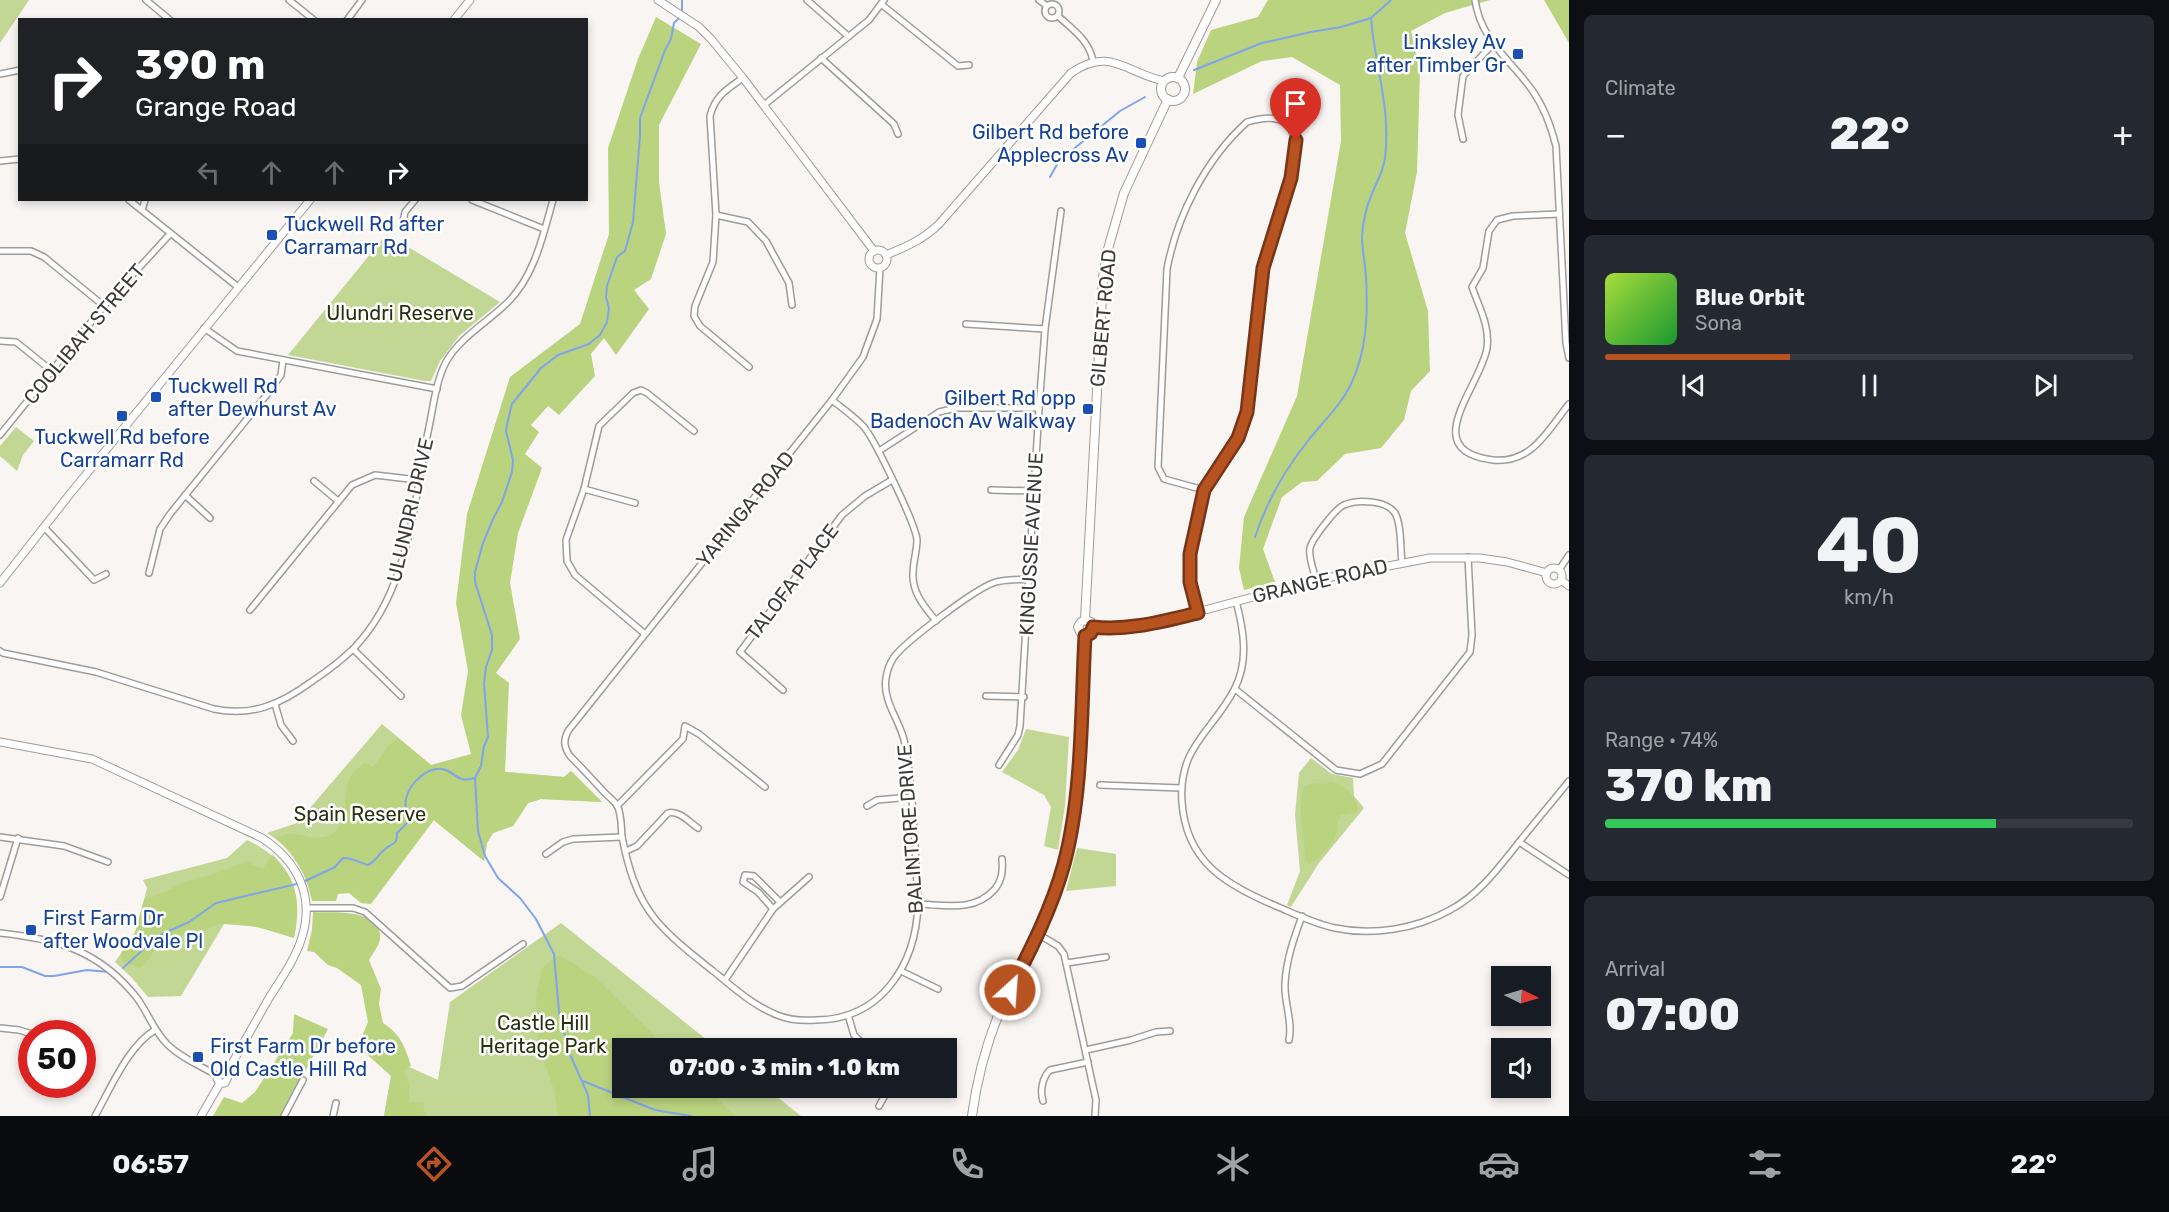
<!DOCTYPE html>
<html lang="en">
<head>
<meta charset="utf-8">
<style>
  :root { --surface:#171b24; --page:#242831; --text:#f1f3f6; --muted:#9ea1a6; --line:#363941; --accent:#b75221 }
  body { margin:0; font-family:Rubik,sans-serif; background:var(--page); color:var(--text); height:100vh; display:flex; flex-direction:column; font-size:22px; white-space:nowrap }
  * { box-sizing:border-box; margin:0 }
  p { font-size:20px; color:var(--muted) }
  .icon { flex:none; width:33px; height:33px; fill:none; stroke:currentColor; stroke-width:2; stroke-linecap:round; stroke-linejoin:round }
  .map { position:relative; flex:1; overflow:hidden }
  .panel { display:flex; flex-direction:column; gap:15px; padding:15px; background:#0d0f14; width:600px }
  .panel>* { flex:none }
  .guide { position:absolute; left:18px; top:18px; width:570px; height:183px; border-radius:0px; box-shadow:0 3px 9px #0003; background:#202124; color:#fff; overflow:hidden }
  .needle { width:39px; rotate:95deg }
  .controls { position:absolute; left:1491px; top:966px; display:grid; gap:12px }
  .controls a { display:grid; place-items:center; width:60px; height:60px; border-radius:0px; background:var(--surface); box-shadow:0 3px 9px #0003; font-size:30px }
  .speed { position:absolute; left:18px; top:1020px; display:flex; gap:12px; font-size:30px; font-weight:700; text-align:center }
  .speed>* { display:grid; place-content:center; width:78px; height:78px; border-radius:50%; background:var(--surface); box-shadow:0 3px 9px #0003; line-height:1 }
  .speed .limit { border:9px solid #d22; background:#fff; color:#111 }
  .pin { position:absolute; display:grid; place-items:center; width:51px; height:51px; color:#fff; margin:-62px -26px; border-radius:50% 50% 50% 0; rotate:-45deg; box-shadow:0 0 6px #0007 }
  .pin .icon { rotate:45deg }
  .me { position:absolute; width:66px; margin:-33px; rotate:26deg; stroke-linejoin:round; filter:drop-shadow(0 0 4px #0008) }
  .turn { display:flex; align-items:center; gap:21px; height:126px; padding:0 18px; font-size:27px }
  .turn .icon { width:78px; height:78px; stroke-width:2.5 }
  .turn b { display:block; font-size:42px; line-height:51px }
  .lanes { display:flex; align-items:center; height:57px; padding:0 18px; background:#0003; justify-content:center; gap:30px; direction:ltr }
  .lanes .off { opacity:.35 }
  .big { font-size:45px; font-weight:800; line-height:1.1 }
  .panel .card { flex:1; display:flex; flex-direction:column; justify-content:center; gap:9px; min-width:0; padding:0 21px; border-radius:9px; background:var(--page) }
  .panel .dial { align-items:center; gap:0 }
  .dial b { font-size:78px; line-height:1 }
  .song { display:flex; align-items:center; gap:18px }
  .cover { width:72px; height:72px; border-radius:9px; background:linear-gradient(135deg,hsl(80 70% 55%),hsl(130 70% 35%)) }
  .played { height:6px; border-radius:3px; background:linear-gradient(90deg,var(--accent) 35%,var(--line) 35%) }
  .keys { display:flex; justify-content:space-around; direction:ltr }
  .heat { display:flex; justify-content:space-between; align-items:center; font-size:33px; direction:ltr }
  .charge { height:9px; border-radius:4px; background:linear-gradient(90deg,#34c759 74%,var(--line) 0) }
  .trip { position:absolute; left:612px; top:1038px; width:345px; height:60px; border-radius:0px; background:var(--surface); box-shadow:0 3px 9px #0003; font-weight:800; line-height:60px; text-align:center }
  .dock { display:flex; height:96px; justify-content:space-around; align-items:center; background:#090b0e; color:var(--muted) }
  .dock .icon { width:42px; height:42px }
  .dock .on { color:var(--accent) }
  .dock b { font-size:27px; color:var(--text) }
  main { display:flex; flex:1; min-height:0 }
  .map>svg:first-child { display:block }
</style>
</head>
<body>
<main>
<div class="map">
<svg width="1569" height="1116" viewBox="0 0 1569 1116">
  <rect width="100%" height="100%" fill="#f9f5f3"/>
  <g fill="#c2d794">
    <polygon points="0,0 29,0 0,43"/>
    <polygon points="385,236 403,244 500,302 459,336 440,361 431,381 425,381 288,355"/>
    <polygon points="16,427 34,441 23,455 17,471 0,456 0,446"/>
    <path d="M382 724 431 765 564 777 571 771 602 802 541 799 528 803 513 826 493 833 487 843 484 861 411 802 311 897C305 870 290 847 267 833L297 823Z"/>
    <polygon points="1026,729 1069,737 1065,806 1058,850 1044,846 1051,807 1044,795 1002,772 1018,750"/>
    <polygon points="1311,758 1332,774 1353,778 1354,796 1364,808 1319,863 1291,907 1287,905 1300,871 1295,815 1299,773"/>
    <path d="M247 840C292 862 303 889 294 938L260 927 224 924 181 996 148 997 132 978 115 962 136 932 147 888 143 880 227 858Z"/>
    <polygon points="1077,848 1116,854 1116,886 1066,891"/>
    <polygon points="561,923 717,1048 622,1048 622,1088 766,1088 801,1116 384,1116 394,1060 438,1080 450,1002"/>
  </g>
  <g fill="#bad37f">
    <polygon points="1268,0 1490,0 1445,13 1411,31 1420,71 1417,172 1405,233 1428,311 1430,371 1411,391 1404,420 1381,448 1345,454 1317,481 1302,482 1282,497 1263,549 1275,582 1244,590 1239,568 1244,517 1297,396 1341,141 1340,85 1292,57 1262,61 1193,94 1197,62 1211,30 1258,17"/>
    <polygon points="1544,0 1569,0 1569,43"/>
    <path d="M656 17 701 44 659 125V182L666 234 651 279 634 290 649 309 616 355 604 338 591 354 595 376 559 415 548 406 531 425 539 432 525 454 542 468 518 533 510 583 520 639 496 673 509 683 505 772 564 777 571 771 602 802 541 799 528 803 513 826 493 833 487 843 484 861 434 820 371 904 361 903 349 893 338 894 336 901H312C308 876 295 855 276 838 280 837 285 834 289 834 303 833 316 842 330 835 351 823 342 798 349 779 352 772 359 767 365 763L373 767 388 746 398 738 431 765 471 754 461 715 468 671 456 603 467 514 510 377 580 324 609 234 608 148 638 59Z"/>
    <path d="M1330 781C1345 786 1358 795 1358 812L1341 815C1336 823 1339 827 1336 834 1334 844 1318 860 1309 864L1305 860C1306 832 1296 814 1304 786L1316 783 1327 784Z"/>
    <path d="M273 855C298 882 301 903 294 938 271 931 245 921 220 924 211 926 204 933 194 934 182 936 174 934 163 941 152 947 151 963 139 968L123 961 121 953 135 932 144 900 165 892 184 882 220 872 241 863 247 862 263 869 267 861Z"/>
    <path d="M313 912C331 913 377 908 380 934 382 942 373 953 369 960L381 989 379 1004 383 1023C400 1034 405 1046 411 1066L404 1070 409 1086V1102H423L425 1116H384L391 1076 362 1050 359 1043 368 1022 361 985 337 968 328 965 314 952 307 951 312 930Z"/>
    <polygon points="559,955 595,977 667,1048 622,1048 622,1088 707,1088 735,1116 558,1116 554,1090 538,1043 536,998 542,968"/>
    <polygon points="294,1014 328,1029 281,1116 213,1116 224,1097 242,1103 255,1092 293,1033"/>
  </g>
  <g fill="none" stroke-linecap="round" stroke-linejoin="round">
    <g stroke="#80a4eb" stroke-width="2">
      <polyline points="1194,70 1262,43 1311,32 1341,27 1371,18 1391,0"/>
      <polyline points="1050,177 1059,161 1120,111 1145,97"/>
      <path d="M1255 537C1267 501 1284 471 1307 442 1321 424 1342 404 1351 384 1367 351 1368 313 1366 277 1365 263 1362 249 1362 236 1363 222 1366 208 1371 196 1376 183 1383 173 1385 158 1391 106 1375 68 1371 18"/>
      <polyline points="475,778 478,831 485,856 498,878 520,898 536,919 554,954 559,1012 569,1052 588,1095 590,1116"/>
      <polyline points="0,967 22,967 45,976 54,976 87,970 109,972"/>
      <path d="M123 968 158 936 189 922 216 903 301 883 335 867 343 858C351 857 360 863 368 865 376 861 377 856 383 851 390 843 398 846 397 833L407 823C408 815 404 807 406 799 409 783 431 762 448 771 461 778 459 782 475 778L481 766 484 746 488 737 484 683 486 667 492 650V635L475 582V572L483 543 493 519 502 502 512 472 513 460 506 431 508 420 512 404 541 368 558 355 589 344 600 335 607 322 609 308 606 297 607 286 617 257 625 251 633 222 640 136V118L665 50 671 39 674 23 682 15V0"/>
      <polyline points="583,1081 655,1110 691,1116"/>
    </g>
    <defs>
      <g id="minor">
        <polyline points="146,0 170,20"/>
        <polyline points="289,0 314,20"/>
        <polyline points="807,0 848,36"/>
        <polyline points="1039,0 1047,6"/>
        <path d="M1475 0C1481 41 1510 59 1532 90 1544 107 1551 126 1556 146L1566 343 1569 358"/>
        <circle cx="1052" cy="11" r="7"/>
        <polyline points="881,4 958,66 969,65"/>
        <path d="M1058 16C1073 30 1089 40 1093 61"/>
        <polyline points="347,20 362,0"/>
        <polyline points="821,58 894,124 898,134"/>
        <polyline points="0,74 20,70"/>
        <path d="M743 78C727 89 715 96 710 116L716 215 713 262 695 306 694 316 700 326 749 367"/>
        <polyline points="764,105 869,20 884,0"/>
        <polyline points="1463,139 1458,115 1463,76 1492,45"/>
        <polyline points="0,161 20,159"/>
        <polyline points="129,200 238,287"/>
        <polyline points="472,200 544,229"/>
        <polyline points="142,210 145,200"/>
        <path d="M1559 214 1513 216 1497 220 1489 231 1483 268 1472 287C1479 307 1490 326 1487 348 1481 386 1416 451 1493 460 1532 464 1548 430 1569 404"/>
        <polyline points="716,215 748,222 766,241 789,283 792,305"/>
        <polyline points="402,227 405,212 415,200"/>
        <polyline points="0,251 31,251 44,257 104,306"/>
        <path d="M880 268 877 319 863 357 832 400 568 731C563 741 564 747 570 756 582 768 593 780 604 792 608 796 614 801 617 805 622 815 621 827 622 837 628 867 636 896 656 920 672 939 693 955 713 971 733 987 752 1005 777 1015 789 1020 803 1021 817 1020 882 1019 916 964 918 904 915 851 914 796 905 744 901 721 882 702 886 678 887 671 890 663 894 657 906 641 974 590 993 583 1004 579 1018 580 1029 579"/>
        <polyline points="966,324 1045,329"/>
        <polyline points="204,328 237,351 437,389"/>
        <polyline points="0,341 16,342 52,371"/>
        <path d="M832 400C843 409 855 417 864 427 875 440 916 525 917 540 917 551 913 562 913 573 912 593 924 606 936 621"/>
        <polyline points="0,435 104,306 170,234"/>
        <polyline points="879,451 939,412 956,408 1039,408"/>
        <polyline points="314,481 338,501"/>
        <polyline points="584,489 635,503"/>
        <polyline points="991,490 1034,491"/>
        <polyline points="185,495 210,518"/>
        <polyline points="44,527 94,580 106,574"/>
        <polyline points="1559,570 1569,555"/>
        <polyline points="149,573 160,529 170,514 269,392 281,375 283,360"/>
        <path d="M1316 580C1314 571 1308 557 1310 548 1312 539 1336 508 1344 505 1358 499 1389 500 1396 515 1402 528 1400 548 1402 562"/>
        <path d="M1236 601C1244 631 1249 662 1234 690 1212 732 1178 747 1182 802 1186 862 1226 885 1276 906 1295 914 1315 924 1335 928 1373 936 1416 929 1450 910 1480 894 1499 867 1520 841 1536 821 1553 801 1569 781"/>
        <polyline points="250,610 352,485 375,475 418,480"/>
        <path d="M1198 613 1190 582 1189 563 1204 490 1238 438 1247 412 1263 268 1294 164C1299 127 1287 110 1247 122 1206 159 1177 215 1167 269L1158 467 1164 479 1204 490"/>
        <polyline points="645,634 575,575 567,561 566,540 584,489 599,426 633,393 641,390 647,393 694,431"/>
        <polyline points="353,649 401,696"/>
        <path d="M0 651 3 653 96 672 214 709C252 717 281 704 311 682 326 672 341 661 354 648 409 591 413 506 428 432 433 410 435 383 446 362 459 338 489 321 508 302 535 275 543 235 553 200"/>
        <polyline points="1235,689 1336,770 1360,774 1382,764 1470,652 1472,635 1468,557"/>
        <polyline points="783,690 740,652 842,515 865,496 892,480"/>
        <polyline points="986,696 1024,697"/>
        <polyline points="275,704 281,725 293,741"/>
        <polyline points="999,765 1018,735 1020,726 1039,408 1045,329 1061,211"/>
        <polyline points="1100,785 1181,788"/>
        <polyline points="617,806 683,739 685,726 699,734 765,787"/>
        <polyline points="867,806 877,800 911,797"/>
        <polyline points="0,837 64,846 108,862"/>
        <polyline points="1519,842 1569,875"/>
        <path d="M626 851 637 846 668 813C679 810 689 822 698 828"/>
        <polyline points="546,854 563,842 573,839 622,837"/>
        <polyline points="0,897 18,838"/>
        <path d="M918 904C946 905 974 912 994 890 1002 881 1003 871 1002 859"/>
        <polyline points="307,908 353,908 365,912 450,988 462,986 523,944"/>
        <polyline points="773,909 758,892 743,882 745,875 754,876 780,902"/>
        <path d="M0 933C57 939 99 950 137 998 148 1013 154 1031 167 1044 181 1058 201 1066 218 1076"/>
        <polyline points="1038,934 1058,946 1064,954 1096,1100 1095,1116"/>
        <polyline points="1067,963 1106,957"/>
        <polyline points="901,971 938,989"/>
        <polyline points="725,980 773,909 809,877"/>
        <polyline points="848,1015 854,1035 867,1048"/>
        <polyline points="0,1028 19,1030 32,1034"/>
        <path d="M1289 1040C1293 1021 1284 1003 1285 984 1286 960 1294 938 1302 916"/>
        <polyline points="1086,1050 1131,1040 1156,1032 1170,1031"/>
        <path d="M1043 1101C1040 1091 1042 1078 1050 1070L1088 1062"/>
        <polyline points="879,1106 889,1088"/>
        <path d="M95 1116C111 1088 128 1046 155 1030"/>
        <polyline points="284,1116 303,1080"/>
        <polyline points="333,1116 336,1103"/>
      </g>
      <g id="tertiary">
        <polyline points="658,0 699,27 711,39 743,78 874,251"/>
        <polyline points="454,20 470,0"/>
        <circle cx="878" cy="259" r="9"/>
        <path d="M886 255C906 247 924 239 939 224L1071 73C1110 46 1126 73 1164 81"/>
        <circle cx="1554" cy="576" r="8"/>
        <polyline points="1561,580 1569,586"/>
        <polyline points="0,583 70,494 310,200"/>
        <polyline points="1093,627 1128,627 1157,623 1316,580 1430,558 1480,558 1507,562 1547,573"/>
        <path d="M0 742 92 759 262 838C297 861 315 895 302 937 296 958 281 979 269 998 255 1023 240 1049 226 1074"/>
        <polyline points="201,1116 220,1083 225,1083 228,1077 224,1073 218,1076 217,1079 220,1083"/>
      </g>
      <g id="secondary">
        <circle cx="1173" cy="89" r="12"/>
        <polyline points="1178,78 1216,0"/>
        <polyline points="1085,620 1103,277 1108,249 1124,193 1168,99"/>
        <polyline points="1085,636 1091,633 1093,627 1091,622 1085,620"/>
        <polyline points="1085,636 1080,632 1078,627 1081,622 1085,620"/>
        <path d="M972 1116C977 1078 987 1041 1002 1006 1023 959 1047 918 1063 868 1075 828 1077 786 1079 745 1081 709 1083 672 1085 636"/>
      </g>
    </defs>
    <use href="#minor" stroke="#9f9b9a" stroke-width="8"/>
    <use href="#tertiary" stroke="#9f9b9a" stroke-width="9"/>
    <use href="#secondary" stroke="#9f9b9a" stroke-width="10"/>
    <use href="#minor" stroke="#fff" stroke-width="5"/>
    <use href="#tertiary" stroke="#fff" stroke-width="7"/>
    <use href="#secondary" stroke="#fff" stroke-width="8"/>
  </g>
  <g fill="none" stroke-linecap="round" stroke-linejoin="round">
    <defs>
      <path id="route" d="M1010 990C1031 949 1052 908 1064 864 1083 793 1081 709 1085 636L1091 633 1093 627C1129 631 1164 621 1198 613L1190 582V554L1204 490 1238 438 1247 412 1263 268 1291 178 1296 140"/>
    </defs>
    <use href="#route" stroke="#773515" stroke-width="15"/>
    <use href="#route" stroke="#b75221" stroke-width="10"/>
  </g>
  <g fill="#1a4fb4" stroke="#fff" stroke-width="2">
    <rect x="1512" y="48" width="12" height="12" rx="3"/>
    <rect x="1135" y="137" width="12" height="12" rx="3"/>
    <rect x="266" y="229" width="12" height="12" rx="3"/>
    <rect x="150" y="391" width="12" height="12" rx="3"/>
    <rect x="1082" y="403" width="12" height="12" rx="3"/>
    <rect x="116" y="410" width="12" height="12" rx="3"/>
    <rect x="25" y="924" width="12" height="12" rx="3"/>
    <rect x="192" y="1051" width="12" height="12" rx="3"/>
  </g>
  <g text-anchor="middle" stroke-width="5" stroke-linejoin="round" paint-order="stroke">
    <g font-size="20" fill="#164399" stroke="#fff" text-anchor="start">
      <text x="1506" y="49" text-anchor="end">Linksley Av<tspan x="1506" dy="23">after Timber Gr</tspan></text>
      <text x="1129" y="139" text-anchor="end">Gilbert Rd before<tspan x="1129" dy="23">Applecross Av</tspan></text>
      <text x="284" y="231">Tuckwell Rd after<tspan x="284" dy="23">Carramarr Rd</tspan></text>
      <text x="168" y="393">Tuckwell Rd<tspan x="168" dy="23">after Dewhurst Av</tspan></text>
      <text x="1076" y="405" text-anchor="end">Gilbert Rd opp<tspan x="1076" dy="23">Badenoch Av Walkway</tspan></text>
      <text x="122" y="444" text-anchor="middle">Tuckwell Rd before<tspan x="122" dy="23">Carramarr Rd</tspan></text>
      <text x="43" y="925">First Farm Dr<tspan x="43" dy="23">after Woodvale Pl</tspan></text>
      <text x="210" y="1053">First Farm Dr before<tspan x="210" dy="23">Old Castle Hill Rd</tspan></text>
    </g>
    <g font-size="20" fill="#28310e" stroke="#fff">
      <text x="400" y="320">Ulundri Reserve</text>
      <text x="360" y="821">Spain Reserve</text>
      <text x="543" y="1030">Castle Hill<tspan x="543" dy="23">Heritage Park</tspan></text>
    </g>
    <g font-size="20" fill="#3d3b3a" stroke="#fff">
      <text transform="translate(1103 318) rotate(-85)" y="7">GILBERT ROAD</text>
      <text transform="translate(84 334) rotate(-50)" y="7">COOLIBAH STREET</text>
      <text transform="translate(745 509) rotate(-51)" y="7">YARINGA ROAD</text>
      <text transform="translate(410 510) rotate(-77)" y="7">ULUNDRI DRIVE</text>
      <text transform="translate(1031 544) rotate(-87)" y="7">KINGUSSIE AVENUE</text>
      <text transform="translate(1320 581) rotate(-13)" y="7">GRANGE ROAD</text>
      <text transform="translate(792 582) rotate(-53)" y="7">TALOFA PLACE</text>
      <text transform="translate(910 829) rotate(-94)" y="7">BALINTORE DRIVE</text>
    </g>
  </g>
</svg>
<div class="controls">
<a><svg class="needle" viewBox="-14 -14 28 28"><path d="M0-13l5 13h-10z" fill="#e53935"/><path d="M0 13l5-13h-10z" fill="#9ea1a6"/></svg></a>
<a><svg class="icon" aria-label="sound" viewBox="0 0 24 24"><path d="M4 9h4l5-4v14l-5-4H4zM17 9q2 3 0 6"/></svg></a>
</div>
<div class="speed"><div class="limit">50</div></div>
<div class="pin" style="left:1296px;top:140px;background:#d93025"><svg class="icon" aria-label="arrive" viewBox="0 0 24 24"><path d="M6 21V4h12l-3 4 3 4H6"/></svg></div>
<svg class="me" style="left:1010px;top:990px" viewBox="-20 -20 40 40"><circle r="17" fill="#b75221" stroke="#fff" stroke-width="3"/><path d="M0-11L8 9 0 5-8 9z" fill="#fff"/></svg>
<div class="trip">07:00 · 3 min · 1.0 km</div>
<div class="guide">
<div class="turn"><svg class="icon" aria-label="right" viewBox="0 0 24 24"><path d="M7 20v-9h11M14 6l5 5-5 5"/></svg><div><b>390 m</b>Grange Road</div></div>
<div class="lanes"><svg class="icon off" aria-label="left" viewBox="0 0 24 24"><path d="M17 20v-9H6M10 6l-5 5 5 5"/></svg><svg class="icon off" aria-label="ahead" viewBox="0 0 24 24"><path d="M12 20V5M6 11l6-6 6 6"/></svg><svg class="icon off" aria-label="ahead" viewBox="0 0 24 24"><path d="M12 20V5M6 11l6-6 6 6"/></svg><svg class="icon" aria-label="right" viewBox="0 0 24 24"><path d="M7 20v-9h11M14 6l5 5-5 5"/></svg></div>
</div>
</div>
<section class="panel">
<div class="card"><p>Climate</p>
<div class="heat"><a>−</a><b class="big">22°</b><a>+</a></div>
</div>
<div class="card">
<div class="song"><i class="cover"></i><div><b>Blue Orbit</b><p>Sona</p></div></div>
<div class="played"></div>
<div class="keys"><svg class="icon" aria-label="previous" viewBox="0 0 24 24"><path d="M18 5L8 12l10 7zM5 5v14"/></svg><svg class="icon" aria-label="pause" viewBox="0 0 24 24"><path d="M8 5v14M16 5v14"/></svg><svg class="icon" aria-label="next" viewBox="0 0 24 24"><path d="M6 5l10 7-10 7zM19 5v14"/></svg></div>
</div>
<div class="card dial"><b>40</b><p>km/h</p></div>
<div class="card"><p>Range · 74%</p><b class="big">370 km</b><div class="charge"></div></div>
<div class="card"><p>Arrival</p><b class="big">07:00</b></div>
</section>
</main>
<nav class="dock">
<b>06:57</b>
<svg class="icon on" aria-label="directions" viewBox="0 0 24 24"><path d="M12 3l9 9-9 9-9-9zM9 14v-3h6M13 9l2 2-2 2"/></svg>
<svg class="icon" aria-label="music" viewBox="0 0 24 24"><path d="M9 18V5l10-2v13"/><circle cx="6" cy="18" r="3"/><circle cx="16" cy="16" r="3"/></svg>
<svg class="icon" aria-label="phone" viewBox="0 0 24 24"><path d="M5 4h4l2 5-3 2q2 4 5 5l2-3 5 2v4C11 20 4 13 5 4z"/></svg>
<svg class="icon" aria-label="climate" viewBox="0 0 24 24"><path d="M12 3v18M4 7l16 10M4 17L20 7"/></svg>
<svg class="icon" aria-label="car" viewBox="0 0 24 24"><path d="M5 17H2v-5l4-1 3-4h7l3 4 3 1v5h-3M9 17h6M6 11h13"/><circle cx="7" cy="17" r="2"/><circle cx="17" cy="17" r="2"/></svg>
<svg class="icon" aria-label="filters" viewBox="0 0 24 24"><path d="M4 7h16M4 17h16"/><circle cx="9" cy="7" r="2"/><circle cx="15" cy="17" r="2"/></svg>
<b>22°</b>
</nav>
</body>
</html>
